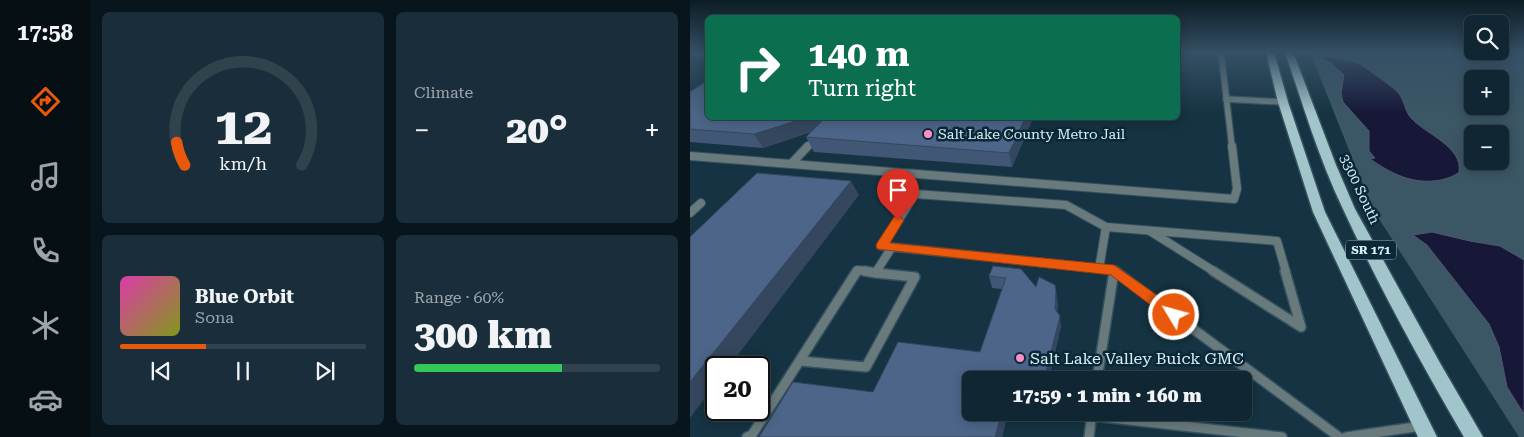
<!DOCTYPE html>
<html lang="en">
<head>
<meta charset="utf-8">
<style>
  :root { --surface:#102632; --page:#192e3a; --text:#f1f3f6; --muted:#9ca5ac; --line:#30434d; --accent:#ea580c }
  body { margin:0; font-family:"Roboto Serif",serif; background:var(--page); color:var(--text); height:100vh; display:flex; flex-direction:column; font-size:19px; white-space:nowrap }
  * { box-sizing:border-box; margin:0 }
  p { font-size:16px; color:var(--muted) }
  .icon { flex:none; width:28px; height:28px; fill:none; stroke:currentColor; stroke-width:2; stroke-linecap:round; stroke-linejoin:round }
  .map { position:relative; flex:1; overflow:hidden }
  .panel { display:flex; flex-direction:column; gap:12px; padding:12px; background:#09151c; width:600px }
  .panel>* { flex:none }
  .banner { position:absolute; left:15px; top:15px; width:475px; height:105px; border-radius:8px; box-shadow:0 2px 12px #0003,0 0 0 1px var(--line); background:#0b6e4f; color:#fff; overflow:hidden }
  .controls { position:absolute; left:774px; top:15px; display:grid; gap:10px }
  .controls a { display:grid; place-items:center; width:45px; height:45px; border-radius:8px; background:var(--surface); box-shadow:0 2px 12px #0003,0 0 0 1px var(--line); font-size:25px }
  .speed { position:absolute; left:15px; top:356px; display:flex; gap:10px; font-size:25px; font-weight:700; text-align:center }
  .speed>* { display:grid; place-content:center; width:65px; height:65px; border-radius:50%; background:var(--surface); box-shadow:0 2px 12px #0003,0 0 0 1px var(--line); line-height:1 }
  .speed .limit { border:2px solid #111; border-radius:8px; background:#fff; color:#111 }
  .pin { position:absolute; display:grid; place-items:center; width:42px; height:42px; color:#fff; margin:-51px -21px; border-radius:50% 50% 50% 0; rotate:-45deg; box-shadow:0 0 5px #0007 }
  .pin .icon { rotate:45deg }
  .me { position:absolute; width:55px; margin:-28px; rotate:307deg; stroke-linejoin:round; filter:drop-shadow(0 0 4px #0008) }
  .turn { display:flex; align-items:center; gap:18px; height:105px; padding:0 20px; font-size:22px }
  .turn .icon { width:65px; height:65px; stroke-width:2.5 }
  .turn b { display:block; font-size:35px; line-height:42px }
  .big { font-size:38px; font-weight:800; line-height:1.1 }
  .panel .card { flex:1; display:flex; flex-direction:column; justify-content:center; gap:8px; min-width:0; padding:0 18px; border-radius:8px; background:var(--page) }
  .panel .dial { align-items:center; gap:0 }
  .dial svg { height:130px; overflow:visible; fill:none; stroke:var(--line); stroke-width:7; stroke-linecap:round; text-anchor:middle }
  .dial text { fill:var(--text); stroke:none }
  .song { display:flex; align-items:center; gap:15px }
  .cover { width:60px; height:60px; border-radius:8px; background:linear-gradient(135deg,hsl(320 70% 55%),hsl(70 70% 35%)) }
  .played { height:5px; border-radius:2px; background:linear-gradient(90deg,var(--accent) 35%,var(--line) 35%) }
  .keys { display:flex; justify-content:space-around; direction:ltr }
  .heat { display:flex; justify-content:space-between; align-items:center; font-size:28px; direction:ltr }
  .charge { height:8px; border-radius:4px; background:linear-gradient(90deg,#34c759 60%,var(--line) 0) }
  .panel .tiles { flex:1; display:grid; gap:12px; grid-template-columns:repeat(2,1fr) }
  .trip { position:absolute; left:272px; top:371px; width:290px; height:50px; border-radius:8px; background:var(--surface); box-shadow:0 2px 12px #0003,0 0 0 1px var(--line); font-weight:800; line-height:50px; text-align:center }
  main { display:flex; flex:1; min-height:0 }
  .dock { display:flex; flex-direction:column; width:90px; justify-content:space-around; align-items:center; background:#060f14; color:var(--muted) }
  .dock .icon { width:35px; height:35px }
  .dock .selected { color:var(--accent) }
  .dock b { font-size:22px; color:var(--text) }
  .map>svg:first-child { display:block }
</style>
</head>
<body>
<main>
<nav class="dock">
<b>17:58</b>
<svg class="icon selected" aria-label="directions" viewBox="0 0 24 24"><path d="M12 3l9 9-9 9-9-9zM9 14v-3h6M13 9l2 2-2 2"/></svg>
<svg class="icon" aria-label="music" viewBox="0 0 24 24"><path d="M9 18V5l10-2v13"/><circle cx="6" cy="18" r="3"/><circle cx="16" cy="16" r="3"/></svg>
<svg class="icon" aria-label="phone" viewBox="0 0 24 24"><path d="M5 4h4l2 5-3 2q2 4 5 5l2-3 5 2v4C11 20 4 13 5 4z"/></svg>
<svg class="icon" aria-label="climate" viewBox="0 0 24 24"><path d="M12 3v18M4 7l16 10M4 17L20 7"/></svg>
<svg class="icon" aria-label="car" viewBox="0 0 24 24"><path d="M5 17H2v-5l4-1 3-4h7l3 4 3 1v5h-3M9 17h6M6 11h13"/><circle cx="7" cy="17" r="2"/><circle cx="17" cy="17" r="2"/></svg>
</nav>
<section class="panel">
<div class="tiles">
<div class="card dial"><svg viewBox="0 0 100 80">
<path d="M14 69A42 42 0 1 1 86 69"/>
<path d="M14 69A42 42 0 0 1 9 55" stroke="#ea580c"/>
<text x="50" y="56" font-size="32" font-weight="700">12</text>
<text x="50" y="72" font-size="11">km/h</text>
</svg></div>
<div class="card"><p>Climate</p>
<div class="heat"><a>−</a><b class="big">20°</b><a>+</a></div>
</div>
<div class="card">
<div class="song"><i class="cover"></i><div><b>Blue Orbit</b><p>Sona</p></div></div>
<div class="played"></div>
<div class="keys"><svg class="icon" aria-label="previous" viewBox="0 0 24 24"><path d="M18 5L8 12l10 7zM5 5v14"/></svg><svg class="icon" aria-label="pause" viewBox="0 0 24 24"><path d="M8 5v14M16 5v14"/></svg><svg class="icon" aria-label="next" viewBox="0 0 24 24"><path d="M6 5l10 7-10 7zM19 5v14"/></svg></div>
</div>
<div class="card"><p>Range · 60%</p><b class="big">300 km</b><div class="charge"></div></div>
</div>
</section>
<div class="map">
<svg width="834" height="437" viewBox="0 0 834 437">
  <rect width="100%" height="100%" fill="#153342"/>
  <path fill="#3b5665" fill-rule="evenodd" d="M620 52H834V437H829L682 208ZM782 79H810V106H782ZM782 134H810V161H782Z"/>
  <g fill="#171738" stroke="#525771">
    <path d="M636 56C646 59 662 59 670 64 677 69 707 89 710 95 715 103 715 112 722 119 736 134 773 147 769 172 764 177 757 178 751 180 723 185 702 174 680 159L685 158 679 151V131L653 102 651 93 654 75 641 63 631 58Z"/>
    <polygon points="742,232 780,241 810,246 834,260 834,414 817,387 809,347 799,324 737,245 723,235"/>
  </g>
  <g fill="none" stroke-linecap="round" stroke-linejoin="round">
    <defs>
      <g id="service-far2">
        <polyline points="531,52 542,147"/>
        <polyline points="0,53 18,54"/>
        <polyline points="536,99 593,102"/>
        <polyline points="117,147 127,137"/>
      </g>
      <g id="service-far1">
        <polyline points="0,156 101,164 118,146"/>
        <polyline points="101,164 544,199 547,189 542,146"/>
        <polyline points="0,213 11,203"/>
        <polyline points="460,231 525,272"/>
        <polyline points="409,269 416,227"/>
        <polyline points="424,270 427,272"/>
        <polyline points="167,272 168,270 182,272"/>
        <polyline points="186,272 202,247"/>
        <polyline points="424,272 424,270 192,246 225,194 376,205 416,227 587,241 596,272"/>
      </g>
      <g id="service">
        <polyline points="174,271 186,273 187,271"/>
        <polyline points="425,271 649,437"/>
        <polyline points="523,271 611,327 595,271"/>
        <polyline points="110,361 176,367 225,277 186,273"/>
        <polyline points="407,380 424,271"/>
        <polyline points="402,416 592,437"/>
        <polyline points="57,437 62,435 167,271"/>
        <polyline points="399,437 402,412"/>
        <polyline points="656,437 732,426"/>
      </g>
      <g id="primary">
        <polygon points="576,52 584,52 598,102 635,212 747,437 728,437 623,212 588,102"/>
        <path d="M595 52H603L646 165 665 209 750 363 793 437H774C731 363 689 287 653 209 629 159 613 105 595 52Z"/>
      </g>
    </defs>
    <use href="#service-far2" stroke="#35515f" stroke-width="8"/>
    <use href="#service-far1" stroke="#35515f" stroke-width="10"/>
    <use href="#service" stroke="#35515f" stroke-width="12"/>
    <use href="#primary" stroke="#35515f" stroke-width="3"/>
    <use href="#service-far2" stroke="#697a7d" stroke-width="5.5"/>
    <use href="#service-far1" stroke="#697a7d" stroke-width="8"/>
    <use href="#service" stroke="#697a7d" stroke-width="9"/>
    <use href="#primary" fill="#a2c5cb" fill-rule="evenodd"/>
  </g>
  <g fill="#415775">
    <polygon points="0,92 343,118 322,167 124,152 116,137 121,132 73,148 0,142"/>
    <polygon points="303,266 346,287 368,303 367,312 371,327 281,412 335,412 329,417 317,416 312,437 69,437 183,392 290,352 312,289 302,288 299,276"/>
  </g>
  <g fill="#35475f">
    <polygon points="115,118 149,118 151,122 73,148 64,134"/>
    <polygon points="335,118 343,118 322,167 319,153"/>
    <polygon points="161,181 169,195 38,368 26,368 26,383 0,418 0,382"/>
    <polygon points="366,292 368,303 366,320 365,309"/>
    <polygon points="370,316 371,327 359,380 354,380"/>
    <polygon points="312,412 316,412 317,416 312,437 305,437"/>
    <polygon points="327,412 335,412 329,417"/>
  </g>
  <g fill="#4c6588" stroke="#35475f">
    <polygon points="18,80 18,118 115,118 64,134 0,129 0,92"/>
    <polygon points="135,118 335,118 319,153 116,137"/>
    <polygon points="67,173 161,181 0,382 0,237"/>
    <polygon points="303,266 331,269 346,287 349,277 365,285 366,292 365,309 370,316 354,380 281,380 281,412 312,412 305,437 69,437 103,382 183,392 208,342 290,352 316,278 299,276"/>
  </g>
  <linearGradient id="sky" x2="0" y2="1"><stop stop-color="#0c1c24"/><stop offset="0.46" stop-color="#355065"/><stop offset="1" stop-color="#355065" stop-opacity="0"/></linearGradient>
  <rect width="834" height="114" fill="url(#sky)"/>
  <polygon fill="#ea580c" stroke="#983908" points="208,216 214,220 200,243 424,265 488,310 490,315 488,319 479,319 421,275 187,249 186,246 187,243 204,217"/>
  <g fill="#fb8fc3" stroke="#0a2938" stroke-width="2">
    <circle cx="238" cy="134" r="5"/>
    <circle cx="330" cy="358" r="5"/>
  </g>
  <g text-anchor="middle" stroke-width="5" stroke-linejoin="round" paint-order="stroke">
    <rect fill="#0a2938" stroke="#9cb2bd" stroke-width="1" x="656" y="240.5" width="50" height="19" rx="4"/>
    <g font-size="12" font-weight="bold" fill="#dbedf6">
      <text x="681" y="254">SR 171</text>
    </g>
    <g font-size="14" fill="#dbedf6" stroke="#0a2938" text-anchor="start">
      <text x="248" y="139">Salt Lake County Metro Jail</text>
    </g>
    <g font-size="14" fill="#dbedf6" stroke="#0a2938">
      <text transform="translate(670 189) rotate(65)" y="5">3300 South</text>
    </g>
    <g font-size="16" fill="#dbedf6" stroke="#0a2938" text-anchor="start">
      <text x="340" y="364">Salt Lake Valley Buick GMC</text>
    </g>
  </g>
</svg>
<div class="controls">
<a><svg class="icon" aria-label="search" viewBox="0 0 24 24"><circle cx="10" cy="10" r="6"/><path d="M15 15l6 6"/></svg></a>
<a>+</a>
<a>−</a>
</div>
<div class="speed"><div class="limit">20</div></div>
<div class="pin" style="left:208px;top:220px;background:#d93025"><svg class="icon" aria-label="arrive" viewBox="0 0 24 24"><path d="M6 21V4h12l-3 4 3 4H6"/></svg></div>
<svg class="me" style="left:484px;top:315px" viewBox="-20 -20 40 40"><circle r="17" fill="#ea580c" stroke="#fff" stroke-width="3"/><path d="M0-11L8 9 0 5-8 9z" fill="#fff"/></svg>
<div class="trip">17:59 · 1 min · 160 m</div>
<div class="banner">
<div class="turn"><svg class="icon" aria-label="right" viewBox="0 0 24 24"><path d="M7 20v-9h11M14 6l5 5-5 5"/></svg><div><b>140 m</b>Turn right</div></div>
</div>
</div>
</main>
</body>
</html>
